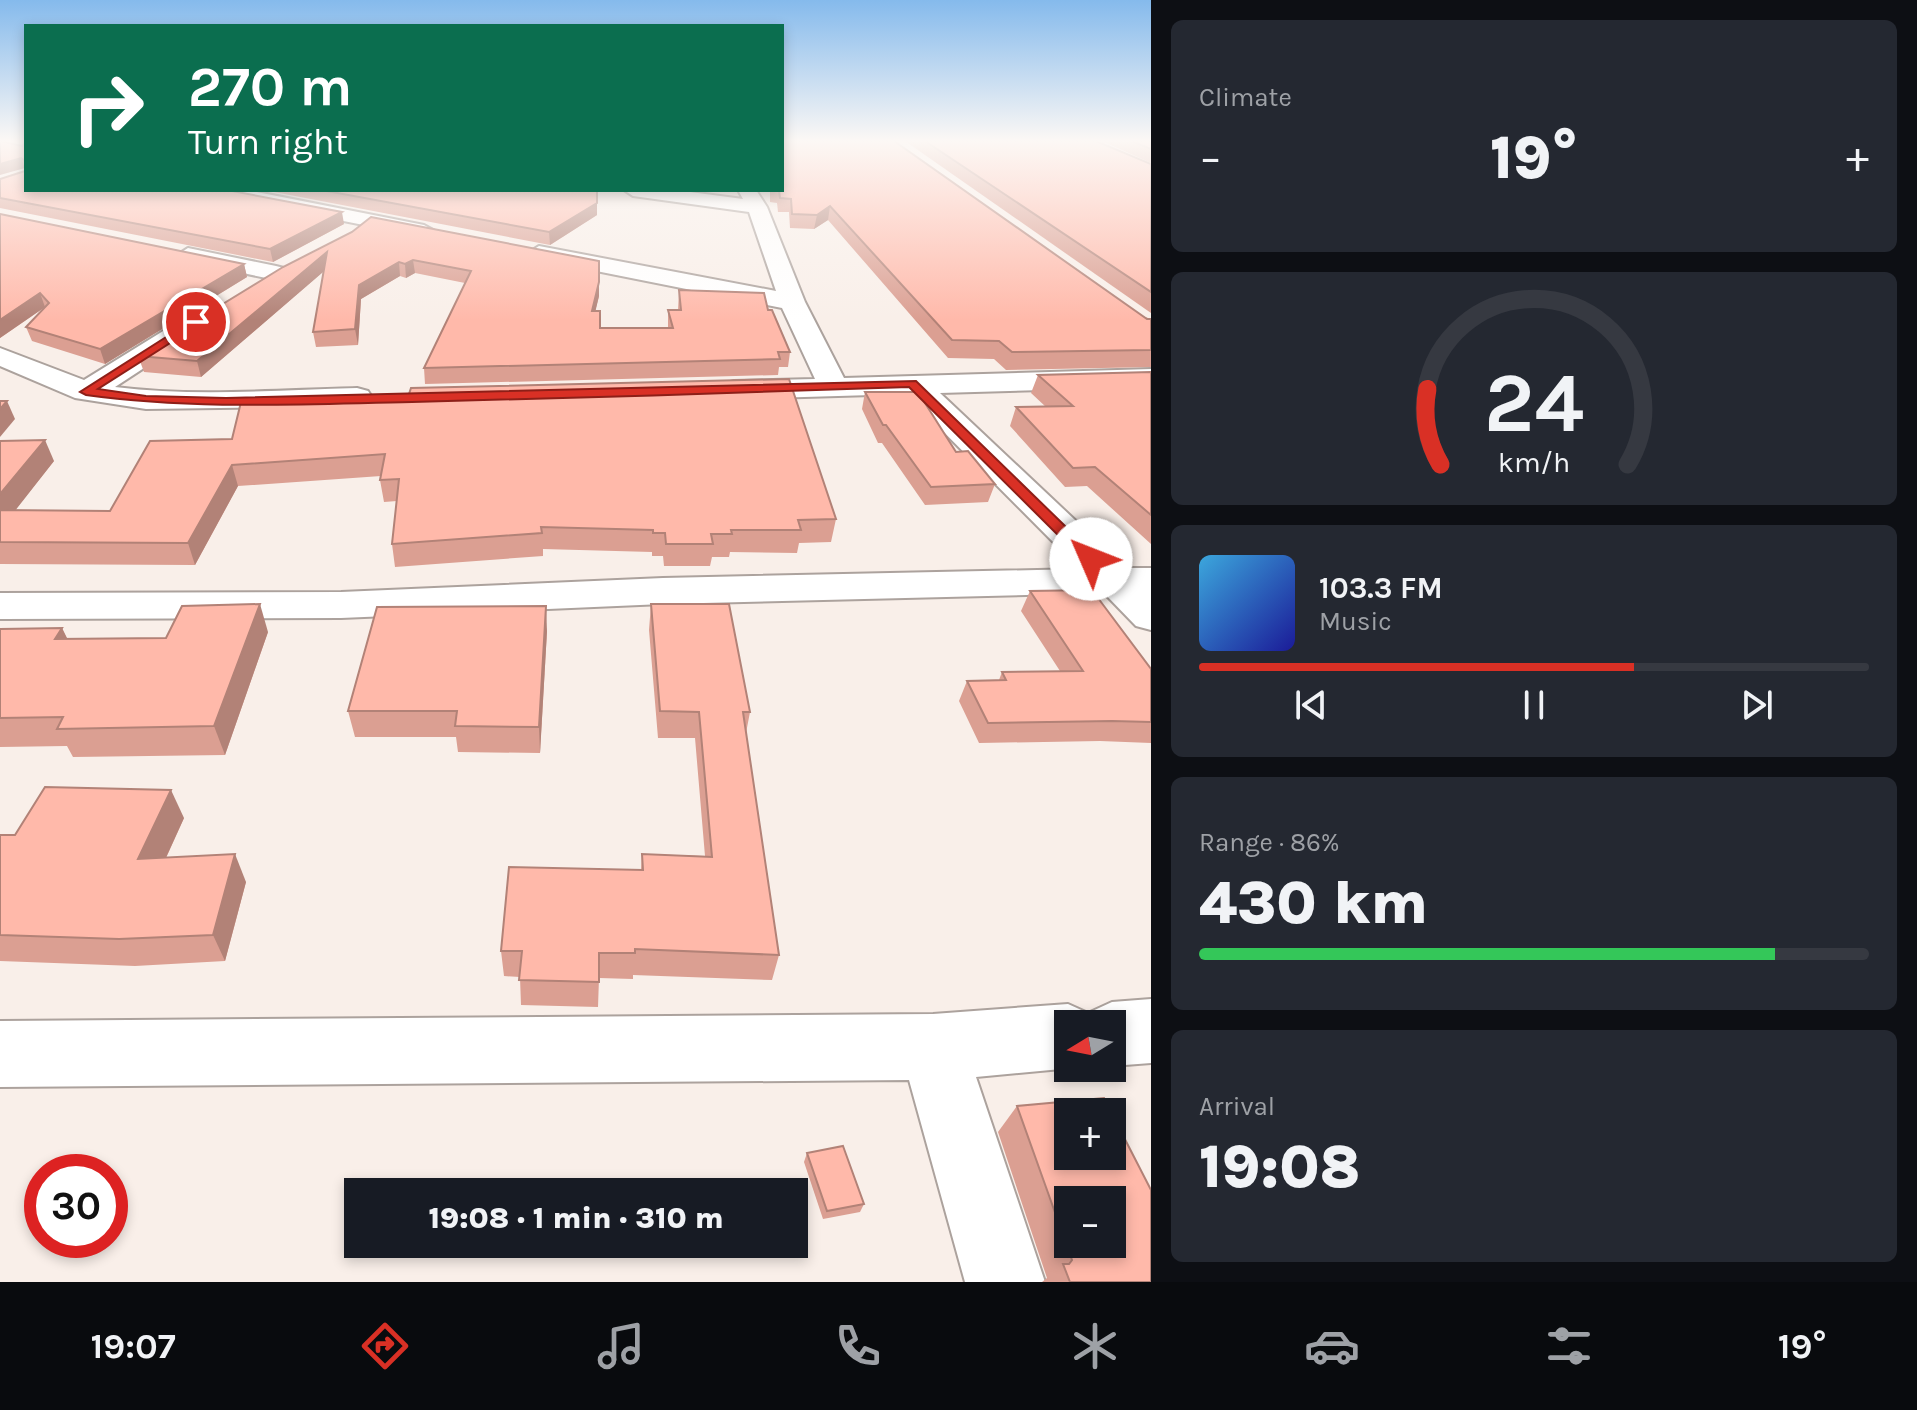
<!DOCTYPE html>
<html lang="en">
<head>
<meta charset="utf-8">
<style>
  :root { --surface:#171b24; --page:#242831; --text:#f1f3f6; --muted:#9ea1a6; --line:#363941; --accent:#d93025 }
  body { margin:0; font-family:Karla,sans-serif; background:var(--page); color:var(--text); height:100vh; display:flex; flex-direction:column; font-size:30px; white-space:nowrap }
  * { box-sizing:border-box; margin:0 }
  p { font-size:26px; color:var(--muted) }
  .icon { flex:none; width:44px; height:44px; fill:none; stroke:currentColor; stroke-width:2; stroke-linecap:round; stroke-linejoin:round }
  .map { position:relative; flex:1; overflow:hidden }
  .sheet { display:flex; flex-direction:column; gap:20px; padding:20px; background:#0d0f14; width:766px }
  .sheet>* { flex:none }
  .top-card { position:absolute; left:24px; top:24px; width:760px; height:168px; border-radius:0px; box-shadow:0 4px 12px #0003; background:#0b6e4f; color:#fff; overflow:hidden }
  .needle { width:52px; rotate:260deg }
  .fabs { position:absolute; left:1054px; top:1010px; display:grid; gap:16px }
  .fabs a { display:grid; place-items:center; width:72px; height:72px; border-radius:0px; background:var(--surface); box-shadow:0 4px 12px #0003; font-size:40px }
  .speed { position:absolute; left:24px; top:1154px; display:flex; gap:16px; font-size:40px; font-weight:700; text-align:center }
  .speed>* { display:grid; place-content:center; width:104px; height:104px; border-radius:50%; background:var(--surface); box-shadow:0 4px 12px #0003; line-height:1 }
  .speed .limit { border:12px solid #d22; background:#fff; color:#111 }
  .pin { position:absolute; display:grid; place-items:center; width:68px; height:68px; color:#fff; margin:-34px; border:4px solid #fff; border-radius:50%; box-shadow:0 2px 8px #0007 }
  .me { position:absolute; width:88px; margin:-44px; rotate:314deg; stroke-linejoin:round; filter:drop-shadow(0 0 6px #0008) }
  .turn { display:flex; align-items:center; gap:28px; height:168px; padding:0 32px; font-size:36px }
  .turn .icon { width:104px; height:104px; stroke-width:2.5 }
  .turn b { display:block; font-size:56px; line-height:68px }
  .big { font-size:60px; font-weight:800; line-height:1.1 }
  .sheet .widget { flex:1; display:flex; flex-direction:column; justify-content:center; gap:12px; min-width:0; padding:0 28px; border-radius:12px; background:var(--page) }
  .sheet .dial { align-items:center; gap:0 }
  .dial svg { height:208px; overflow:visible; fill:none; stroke:var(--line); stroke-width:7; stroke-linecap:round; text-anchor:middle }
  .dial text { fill:var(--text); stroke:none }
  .song { display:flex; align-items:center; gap:24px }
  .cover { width:96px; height:96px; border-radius:12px; background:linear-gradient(135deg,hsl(200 70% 55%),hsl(240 70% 35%)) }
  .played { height:8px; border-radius:4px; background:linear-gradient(90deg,var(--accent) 65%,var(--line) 65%) }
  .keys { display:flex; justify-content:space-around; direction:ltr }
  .heat { display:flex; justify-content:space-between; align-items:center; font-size:44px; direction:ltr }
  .charge { height:12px; border-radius:6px; background:linear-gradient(90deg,#34c759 86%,var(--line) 0) }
  .trip { position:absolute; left:344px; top:1178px; width:464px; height:80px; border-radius:0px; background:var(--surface); box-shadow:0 4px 12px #0003; font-weight:800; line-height:80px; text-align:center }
  .tab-bar { display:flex; height:128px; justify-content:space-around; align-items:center; background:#090b0e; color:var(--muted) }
  .tab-bar .icon { width:56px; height:56px }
  .tab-bar .active { color:var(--accent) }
  .tab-bar b { font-size:36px; color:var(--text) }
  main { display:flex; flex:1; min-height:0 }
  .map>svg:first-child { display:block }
</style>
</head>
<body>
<main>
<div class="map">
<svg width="1151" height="1282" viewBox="0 0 1151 1282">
  <rect width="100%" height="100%" fill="#f9efe9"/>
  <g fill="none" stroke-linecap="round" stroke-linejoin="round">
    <defs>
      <g id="minor">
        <polygon points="209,190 247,190 424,225 435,231 424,237 218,196"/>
        <polygon points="624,190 675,190 743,199 738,190 756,190 767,207 805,302 844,378 1151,369 1151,387 940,393 1126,568 1151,568 1151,630 1136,626 1104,593 663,604 341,618 0,619 0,593 341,592 663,578 1080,569 906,394 734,399 723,396 719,390 723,384 734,381 815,379 782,308 531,258 528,253 539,246 776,291 749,212 633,196"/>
        <polygon points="188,248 276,266 284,268 288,273 284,278 276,280 180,260 177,255"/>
        <path d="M190 318 199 320 203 326 199 332 115 387C195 397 277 390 357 388L368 391 372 397 368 403 357 406 146 409 75 398 0 366V348L84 380 181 320Z"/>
        <polygon points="1151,999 1151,1063 1112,1066 1112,1024 1068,1024 1068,1068 1072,1068 976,1077 1045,1282 965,1282 909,1080 0,1087 0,1021 933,1014 1068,1004 1088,1013 1112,1002"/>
      </g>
    </defs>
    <use href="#minor" stroke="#aca29d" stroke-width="4"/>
    <use href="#minor" fill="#fff" fill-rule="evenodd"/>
  </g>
  <g fill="#db9f92">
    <polygon points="0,141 344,224 273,262 0,208 0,179 25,171 25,168"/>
    <polygon points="905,141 1096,141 1151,164 1151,313"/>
    <polygon points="1102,141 1151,141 1151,163"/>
    <polygon points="264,190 597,190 597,215 550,245"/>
    <polygon points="685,190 716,190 716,192"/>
    <polygon points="770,190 782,190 1151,319 1151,367 1006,370 994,359 948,358 828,220 814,229 790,228 789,212 778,212 777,203 770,202"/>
    <polygon points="0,214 244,264 247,277 105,364 32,341 26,327 45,307 0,338"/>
    <polygon points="352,232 599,296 595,311 600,328 668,328 668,310 678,310 679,290 768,310 790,352 788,367 779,367 778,375 425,384 424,368 465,283 415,273 406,278 400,276 361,299 358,345 316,347 313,332 324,271 201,377 144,372 138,356"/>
    <polygon points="1151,372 1151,544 1087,486 1065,487 1010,426 1016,407 1046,407 1031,393 1038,375"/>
    <polygon points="865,392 956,452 995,484 988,502 925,505 882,443 878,443 862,409"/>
    <polygon points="241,402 836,519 831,542 799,543 797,553 730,552 729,557 712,557 710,566 664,566 663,556 652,556 652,552 543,549 543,556 395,567 392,544 397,501 384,502 380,480 381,476 238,486 195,565 0,564 0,441 54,461 15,510 110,511 232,439"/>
    <polygon points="1030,591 1151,669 1151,743 1100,741 979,743 959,701 967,681 999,680 1002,672 1060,671 1021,611"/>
    <polygon points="651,604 750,712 746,733 779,955 772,980 633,975 633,979 599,978 598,1007 521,1005 520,977 504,976 501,951 641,870 642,854 705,856 695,738 658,738 649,630"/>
    <polygon points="62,628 67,639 166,638 268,632 225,755 73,757 67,746 0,747 0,629"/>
    <polygon points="547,631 540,753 458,752 456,737 355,737 348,711"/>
    <polygon points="184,818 166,858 246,882 225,961 135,966 0,961 0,835 15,835"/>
    <polygon points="1017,1106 1151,1282 1042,1282 1047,1278 998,1132"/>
    <polygon points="807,1153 864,1204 860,1212 823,1219 804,1162"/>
  </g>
  <g fill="#b28277">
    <polygon points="21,158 25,168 0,175 0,164"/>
    <polygon points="597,203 597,215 550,245 549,232"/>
    <polygon points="830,206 828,220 814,229 817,215"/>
    <polygon points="342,212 344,224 273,262 270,249"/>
    <polygon points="327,252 330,266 201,377 197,361"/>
    <polygon points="413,260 415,273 406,278 405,264"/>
    <polygon points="399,262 400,276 361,299 358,345 355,329 359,285"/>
    <polygon points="244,264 247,277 105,364 100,349"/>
    <polygon points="599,282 599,296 592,326 592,311"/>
    <polygon points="40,293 45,307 0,338 0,320"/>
    <polygon points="7,401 15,419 0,437 0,409"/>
    <polygon points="45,440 54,461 0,530 0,494"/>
    <polygon points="232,465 238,486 195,565 188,543"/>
    <polygon points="260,604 268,632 225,755 214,726"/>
    <polygon points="546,606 547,631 540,753 539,727"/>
    <polygon points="62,628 76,656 55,639"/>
    <polygon points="171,790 184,818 153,886 138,859"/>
    <polygon points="235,854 246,882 225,961 213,935"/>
  </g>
  <g fill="#ffb9aa" stroke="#b28277" stroke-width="2" fill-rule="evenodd">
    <polygon points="0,141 22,146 26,141 26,190 227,190 342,212 270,249 0,198 0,179 25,171 25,161 21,158 0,164"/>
    <polygon points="782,141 894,141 1147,319 1151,319 1151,350 1012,352 999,341 952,340 830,206 817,215 792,214 791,199 780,198 779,190 782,190"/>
    <polygon points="925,141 1096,141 1151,164 1151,292"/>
    <polygon points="1132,141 1151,141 1151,149"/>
    <polygon points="321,190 597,190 597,203 549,232"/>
    <polygon points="0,214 244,264 100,349 26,327 49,303 40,293 0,320"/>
    <polygon points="371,217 599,261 599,282 592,311 600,311 600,328 673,328 668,310 681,310 679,290 764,293 768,310 772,310 790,352 778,352 780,359 424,368 471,271 413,260 405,264 399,262 359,285 355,329 313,332 327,252 197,361 138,356 283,267 352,232"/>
    <polygon points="1151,372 1151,515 1095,467 1073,468 1016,407 1073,406 1038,375"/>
    <polygon points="789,379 836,519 798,520 801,530 731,530 732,534 711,534 713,544 666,544 665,533 653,533 653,530 541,527 542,533 392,544 399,479 380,480 385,454 232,465 188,543 0,542 0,510 110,511 150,441 232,439 241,402 409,394 411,388"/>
    <polygon points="865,392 918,392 956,452 968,451 995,484 931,487 886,425 883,425"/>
    <polygon points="0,401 7,401 0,409"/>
    <polygon points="45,440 0,494 0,441"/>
    <polygon points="1092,590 1151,669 1151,722 1112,721 988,723 967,681 1006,680 1002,672 1083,671 1030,591"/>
    <polygon points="260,604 214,726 57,729 63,717 0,718 0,629 62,628 55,639 166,638 182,606"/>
    <polygon points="651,604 729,604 750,712 743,712 779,955 635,949 635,953 599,953 599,982 519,980 522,951 501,951 509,867 643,870 642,854 712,857 699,712 660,711"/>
    <polygon points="546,606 539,727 455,726 457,711 348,711 377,607"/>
    <polygon points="45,787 171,790 138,859 235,854 213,935 119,939 0,935 0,835 15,835"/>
    <path d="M1104 1098 1111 1112H1068V1156H1112V1114L1151 1190V1282H1070L1063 1264H1069L1072 1260 1017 1106ZM1068 1200H1112V1244H1068Z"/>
    <polygon points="843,1146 864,1204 827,1211 807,1153"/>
  </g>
  <linearGradient id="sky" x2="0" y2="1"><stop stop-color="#85baec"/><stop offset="0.44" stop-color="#fcf8f5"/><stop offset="1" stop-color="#fcf8f5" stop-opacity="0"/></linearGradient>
  <rect width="1151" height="320" fill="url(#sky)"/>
  <path fill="#d93025" stroke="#8d1f18" stroke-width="2" d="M196 318 200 319V324L98 389 146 396 226 398 916 381 1099 559 1097 562H1085L909 387C743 393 578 398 412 402 303 404 194 410 86 395L80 392Z"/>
</svg>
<div class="fabs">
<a><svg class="needle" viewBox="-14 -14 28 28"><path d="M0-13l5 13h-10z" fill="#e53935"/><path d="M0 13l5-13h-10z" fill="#9ea1a6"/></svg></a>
<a>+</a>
<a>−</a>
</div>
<div class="speed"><div class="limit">30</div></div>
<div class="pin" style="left:196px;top:322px;background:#d93025"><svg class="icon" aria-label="arrive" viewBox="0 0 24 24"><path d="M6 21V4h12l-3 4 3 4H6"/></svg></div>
<svg class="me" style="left:1091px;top:559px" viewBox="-20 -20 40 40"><circle r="19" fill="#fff"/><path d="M0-13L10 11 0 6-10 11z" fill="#d93025"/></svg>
<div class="trip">19:08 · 1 min · 310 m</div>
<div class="top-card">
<div class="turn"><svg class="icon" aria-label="right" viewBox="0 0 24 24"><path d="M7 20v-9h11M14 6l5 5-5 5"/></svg><div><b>270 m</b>Turn right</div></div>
</div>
</div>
<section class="sheet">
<div class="widget"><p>Climate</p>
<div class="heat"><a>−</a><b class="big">19°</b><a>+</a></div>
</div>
<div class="widget dial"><svg viewBox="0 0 100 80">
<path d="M14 69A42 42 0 1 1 86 69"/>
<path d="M14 69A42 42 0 0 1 9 40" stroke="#d93025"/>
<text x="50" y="56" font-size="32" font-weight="700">24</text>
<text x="50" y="72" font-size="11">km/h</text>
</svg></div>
<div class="widget">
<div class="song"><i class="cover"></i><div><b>103.3 FM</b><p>Music</p></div></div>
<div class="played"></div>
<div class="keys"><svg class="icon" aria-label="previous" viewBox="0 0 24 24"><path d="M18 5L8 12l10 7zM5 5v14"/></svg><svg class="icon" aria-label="pause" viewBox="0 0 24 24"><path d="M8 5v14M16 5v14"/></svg><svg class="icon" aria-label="next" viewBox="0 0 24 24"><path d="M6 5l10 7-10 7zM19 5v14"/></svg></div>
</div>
<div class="widget"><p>Range · 86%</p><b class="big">430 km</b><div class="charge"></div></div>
<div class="widget"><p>Arrival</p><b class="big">19:08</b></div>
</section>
</main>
<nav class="tab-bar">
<b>19:07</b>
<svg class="icon active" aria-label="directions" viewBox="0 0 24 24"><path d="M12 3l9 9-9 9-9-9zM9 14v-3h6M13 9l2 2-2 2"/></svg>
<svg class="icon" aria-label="music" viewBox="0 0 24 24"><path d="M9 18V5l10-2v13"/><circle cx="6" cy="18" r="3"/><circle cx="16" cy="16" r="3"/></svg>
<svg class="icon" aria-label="phone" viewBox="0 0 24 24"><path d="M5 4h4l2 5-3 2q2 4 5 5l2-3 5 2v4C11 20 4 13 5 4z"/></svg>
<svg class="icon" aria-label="climate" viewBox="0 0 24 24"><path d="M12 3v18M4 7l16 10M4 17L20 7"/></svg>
<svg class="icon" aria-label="car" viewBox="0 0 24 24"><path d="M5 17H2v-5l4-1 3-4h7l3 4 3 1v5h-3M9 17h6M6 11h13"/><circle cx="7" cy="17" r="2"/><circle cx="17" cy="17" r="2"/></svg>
<svg class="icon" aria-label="filters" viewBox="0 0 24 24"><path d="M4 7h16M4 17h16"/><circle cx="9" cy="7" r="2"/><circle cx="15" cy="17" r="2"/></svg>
<b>19°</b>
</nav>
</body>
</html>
